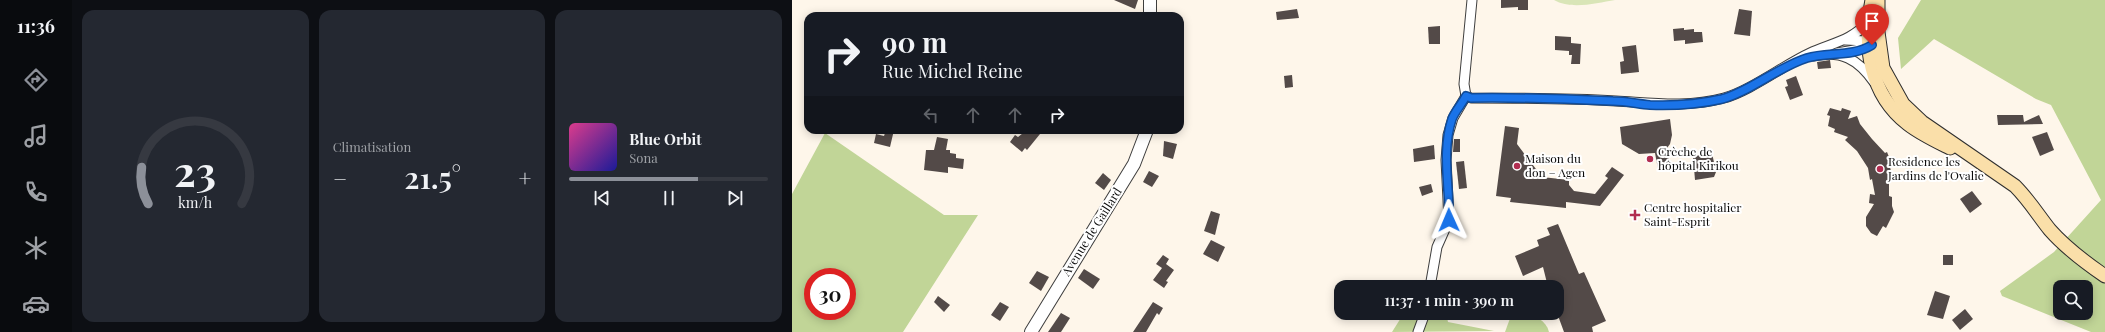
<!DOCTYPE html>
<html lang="fr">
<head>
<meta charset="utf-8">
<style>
  :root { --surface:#171b24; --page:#242831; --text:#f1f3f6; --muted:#9ea1a6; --line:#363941; --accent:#8c9099 }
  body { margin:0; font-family:"Playfair Display",serif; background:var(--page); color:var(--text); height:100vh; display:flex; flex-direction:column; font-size:15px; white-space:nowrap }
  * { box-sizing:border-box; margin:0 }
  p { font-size:13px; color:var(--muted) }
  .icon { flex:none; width:22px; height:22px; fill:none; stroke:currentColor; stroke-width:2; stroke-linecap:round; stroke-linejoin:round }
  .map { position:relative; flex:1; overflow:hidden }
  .drawer { display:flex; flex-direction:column; gap:10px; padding:10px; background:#0d0f14; width:720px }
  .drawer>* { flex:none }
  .hud { position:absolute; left:12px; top:12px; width:380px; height:122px; border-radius:12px; box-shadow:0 2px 10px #0003; background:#171b24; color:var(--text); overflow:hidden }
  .buttons { position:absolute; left:1261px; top:280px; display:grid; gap:8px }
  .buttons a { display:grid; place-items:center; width:40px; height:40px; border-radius:8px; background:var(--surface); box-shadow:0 2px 10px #0003; font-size:20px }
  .speed { position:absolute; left:12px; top:268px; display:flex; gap:8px; font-size:20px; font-weight:700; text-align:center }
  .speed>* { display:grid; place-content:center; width:52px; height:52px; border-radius:50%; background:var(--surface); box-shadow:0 2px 10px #0003; line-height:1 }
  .speed .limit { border:6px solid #d22; background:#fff; color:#111 }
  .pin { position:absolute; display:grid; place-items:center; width:34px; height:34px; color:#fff; margin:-41px -17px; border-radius:50% 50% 50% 0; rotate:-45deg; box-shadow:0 0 4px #0007 }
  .pin .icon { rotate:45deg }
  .me { position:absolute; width:44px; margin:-22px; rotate:359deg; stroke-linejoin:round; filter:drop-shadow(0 0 3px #0008) }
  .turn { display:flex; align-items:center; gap:14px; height:84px; padding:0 12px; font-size:18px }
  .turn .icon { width:52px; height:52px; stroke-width:2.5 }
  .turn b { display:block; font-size:28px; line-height:34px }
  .lanes { display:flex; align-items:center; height:38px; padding:0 12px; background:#0003; justify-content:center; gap:20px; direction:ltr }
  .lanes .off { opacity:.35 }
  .big { font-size:30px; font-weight:600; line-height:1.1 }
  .drawer .widget { flex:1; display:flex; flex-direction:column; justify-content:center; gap:6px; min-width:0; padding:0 14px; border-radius:12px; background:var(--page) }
  .drawer .dial { align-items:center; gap:0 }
  .dial svg { height:104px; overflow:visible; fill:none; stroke:var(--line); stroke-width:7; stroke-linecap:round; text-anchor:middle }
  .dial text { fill:var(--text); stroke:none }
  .song { display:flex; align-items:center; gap:12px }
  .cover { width:48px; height:48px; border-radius:6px; background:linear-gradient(135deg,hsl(330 70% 55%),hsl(240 70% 35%)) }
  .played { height:4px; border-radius:2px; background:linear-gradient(90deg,var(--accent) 65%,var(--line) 65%) }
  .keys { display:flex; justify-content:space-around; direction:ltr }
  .heat { display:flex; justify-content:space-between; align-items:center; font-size:22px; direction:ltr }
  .drawer .tiles { flex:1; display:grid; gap:10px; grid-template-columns:repeat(3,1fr) }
  .trip { position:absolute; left:542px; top:280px; width:230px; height:40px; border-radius:12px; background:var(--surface); box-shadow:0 2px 10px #0003; font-weight:600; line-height:40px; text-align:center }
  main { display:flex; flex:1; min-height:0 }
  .tab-bar { display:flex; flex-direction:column; width:72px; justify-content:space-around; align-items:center; background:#090b0e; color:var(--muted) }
  .tab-bar .icon { width:28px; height:28px }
  .tab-bar .selected { color:var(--accent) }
  .tab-bar b { font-size:18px; color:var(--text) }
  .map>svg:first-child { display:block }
</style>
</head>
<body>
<main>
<nav class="tab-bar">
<b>11:36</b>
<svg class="icon selected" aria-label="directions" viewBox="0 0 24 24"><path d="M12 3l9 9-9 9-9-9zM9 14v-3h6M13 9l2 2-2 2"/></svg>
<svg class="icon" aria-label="music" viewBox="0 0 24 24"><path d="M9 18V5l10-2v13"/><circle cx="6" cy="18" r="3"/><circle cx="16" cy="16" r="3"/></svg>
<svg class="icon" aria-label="phone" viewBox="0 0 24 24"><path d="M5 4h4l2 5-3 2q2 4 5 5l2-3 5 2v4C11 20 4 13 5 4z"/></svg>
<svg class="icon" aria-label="climate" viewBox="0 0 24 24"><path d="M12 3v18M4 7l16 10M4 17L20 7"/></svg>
<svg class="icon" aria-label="car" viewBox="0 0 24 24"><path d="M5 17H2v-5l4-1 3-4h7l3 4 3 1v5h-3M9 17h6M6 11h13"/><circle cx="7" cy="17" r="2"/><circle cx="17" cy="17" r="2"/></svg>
</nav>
<section class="drawer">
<div class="tiles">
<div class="widget dial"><svg viewBox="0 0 100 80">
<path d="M14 69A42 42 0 1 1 86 69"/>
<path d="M14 69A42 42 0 0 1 9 41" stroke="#8c9099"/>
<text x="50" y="56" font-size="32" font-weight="700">23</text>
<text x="50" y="72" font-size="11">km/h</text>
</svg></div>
<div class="widget"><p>Climatisation</p>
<div class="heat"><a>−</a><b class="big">21.5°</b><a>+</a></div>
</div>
<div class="widget">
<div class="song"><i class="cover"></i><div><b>Blue Orbit</b><p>Sona</p></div></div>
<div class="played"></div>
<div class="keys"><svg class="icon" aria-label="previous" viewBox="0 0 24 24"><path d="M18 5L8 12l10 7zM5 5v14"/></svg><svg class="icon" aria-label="pause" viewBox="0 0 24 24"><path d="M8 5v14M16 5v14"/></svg><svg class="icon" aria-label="next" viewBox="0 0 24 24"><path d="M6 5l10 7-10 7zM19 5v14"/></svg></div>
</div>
</div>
</section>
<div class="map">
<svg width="1313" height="332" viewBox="0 0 1313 332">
  <rect width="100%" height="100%" fill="#fef6ea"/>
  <path fill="#d9e5b7" d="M762 0H823C805 3 779 10 762 0Z"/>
  <g fill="#c1d597" fill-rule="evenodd">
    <path d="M1129 0H1313V332H1299L1210 296 1208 291 1262 252 1309 200 1259 105 1244 99 1142 39 1109 69 1106 38ZM1268 287H1294V313H1268Z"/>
    <path d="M33 133 152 215H186L111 332H0V194ZM21 277H55V311H21Z"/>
    <polygon points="612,313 654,313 656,322 702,331 600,332"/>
    <path d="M720 313C734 313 753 316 757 332H713Z"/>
  </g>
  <g fill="#534a48">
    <polygon points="322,0 346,0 343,9"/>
    <polygon points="709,0 736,0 736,10 726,10 726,7 709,8"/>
    <polygon points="505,9 507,18 485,20 484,12"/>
    <polygon points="947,9 960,11 958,36 942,34"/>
    <polygon points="648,26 648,44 637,44 636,27"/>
    <polygon points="892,28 892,30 902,29 902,32 910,32 911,42 893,44 893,40 882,41 881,29"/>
    <polygon points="763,36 779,37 779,43 789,44 788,64 779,64 780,55 777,55 777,51 763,50"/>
    <polygon points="844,45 847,72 829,74 828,62 832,61 830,47"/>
    <polygon points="1038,60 1039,68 1026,69 1025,62"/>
    <polygon points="500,75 501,87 493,88 492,76"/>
    <polygon points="1004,76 1011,95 998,100 993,87 996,86 994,80"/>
    <polygon points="1038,108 1049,111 1050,108 1059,111 1056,119 1065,116 1068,124 1080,139 1093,153 1095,152 1101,167 1098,167 1100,176 1097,176 1097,196 1100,197 1100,206 1102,212 1094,228 1091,226 1085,236 1079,233 1074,226 1074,217 1082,204 1077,203 1078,194 1083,195 1080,179 1078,180 1076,168 1065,151 1053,140 1056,137 1042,132 1043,129 1036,126 1038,116 1035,115"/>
    <polygon points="1205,115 1231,115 1232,122 1247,115 1251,124 1206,125"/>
    <polygon points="878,119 880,135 878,144 875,148 878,168 866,169 863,153 847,154 830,144 828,127"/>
    <polygon points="713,126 727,128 725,144 750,177 777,180 777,185 782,191 803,194 816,178 813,176 820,167 832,175 808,206 774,202 774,208 718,202 719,198 704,196"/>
    <polygon points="94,130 102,130 98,147 82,143 84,134 92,136"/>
    <polygon points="235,130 243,130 248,134 235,150 233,148 230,152 218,142 223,135 226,137"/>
    <polygon points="1255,132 1262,150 1248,156 1240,137"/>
    <polygon points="145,137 156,139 154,150 158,150 158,153 164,154 164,158 172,159 171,169 156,167 156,173 132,170 134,150 142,150"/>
    <polygon points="662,139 668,139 668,152 661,152"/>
    <polygon points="372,141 385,144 381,159 371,156"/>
    <polygon points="642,145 643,159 622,162 621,149"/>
    <polygon points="920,153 924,172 922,177 903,180 901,156"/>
    <polygon points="672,161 675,188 667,189 664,162"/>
    <polygon points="357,171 367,176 360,187 351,182"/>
    <polygon points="311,173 319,180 312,190 303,183"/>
    <polygon points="639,184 641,192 630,196 627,187"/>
    <polygon points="1180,191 1190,204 1178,213 1168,199"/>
    <polygon points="419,211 428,214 423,235 412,231"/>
    <polygon points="766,224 787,274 792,272 814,321 800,327 801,332 772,332 765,313 765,287 756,287 751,267 731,276 723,256 747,246 745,240 758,235 755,228"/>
    <polygon points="419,240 433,247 426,262 411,254"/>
    <polygon points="371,255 377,259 374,264 382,270 374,281 376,282 372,288 361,280 370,268 364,264"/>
    <rect x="1151" y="255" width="10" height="10"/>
    <polygon points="292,269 308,279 301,289 286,278"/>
    <polygon points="245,271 257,277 249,291 237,283"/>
    <polygon points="1143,291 1158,296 1151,319 1135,315"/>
    <polygon points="146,296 158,305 152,312 142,302"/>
    <polygon points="208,302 217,307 208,321 199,315"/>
    <polygon points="361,302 371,308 367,315 365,313 354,332 341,332"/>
    <polygon points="1173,309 1181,319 1168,330 1160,320"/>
    <polygon points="269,313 278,318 269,332 256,332"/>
  </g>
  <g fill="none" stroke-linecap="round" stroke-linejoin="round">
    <defs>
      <g id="minor">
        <polyline points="1053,40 1075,41 1080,45"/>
        <polyline points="1045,53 1074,48 1081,44"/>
        <path d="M1022 56C1049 50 1066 59 1082 82"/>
        <path d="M674 96 679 98C727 98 775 98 824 101 861 103 895 108 932 98 958 91 992 65 1018 53 1037 44 1062 40 1075 22"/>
        <polyline points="674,96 672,84 680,0"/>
        <polyline points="638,287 645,247 657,220 654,160 656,135 661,118 674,96"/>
        <polyline points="626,332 633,313"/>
      </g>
      <g id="tertiary">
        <polyline points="358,0 358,16"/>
        <polyline points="239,332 342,164 355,130"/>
      </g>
      <g id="secondary">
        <path d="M1080 0C1071 45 1077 94 1116 124 1129 134 1144 141 1158 148"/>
        <path d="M1086 0V32L1091 68 1111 104 1130 122 1223 186C1237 200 1246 215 1258 230 1273 247 1294 263 1313 276"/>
      </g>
    </defs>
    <use href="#minor" stroke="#3e3e3e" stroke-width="11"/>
    <use href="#tertiary" stroke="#3e3e3e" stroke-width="14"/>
    <use href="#secondary" stroke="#2d2d2d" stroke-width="15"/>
    <use href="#minor" stroke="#fff" stroke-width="9"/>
    <use href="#tertiary" stroke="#fff" stroke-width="12"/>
    <use href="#secondary" stroke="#fadfa9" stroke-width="13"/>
  </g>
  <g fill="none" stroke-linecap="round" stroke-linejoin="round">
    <defs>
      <path id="route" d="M657 220C658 187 649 152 660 119 663 111 670 104 674 96L679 98C726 97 774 99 821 101 834 101 846 104 858 105 882 106 907 104 930 99 957 92 986 67 1015 58 1036 52 1061 57 1080 45"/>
    </defs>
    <use href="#route" stroke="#114b97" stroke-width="10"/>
    <use href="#route" stroke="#1a73e8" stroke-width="7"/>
  </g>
  <g fill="#b12d50" stroke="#fff" stroke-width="1.5">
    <circle cx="858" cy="159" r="4"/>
    <circle cx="725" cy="166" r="4"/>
    <circle cx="1088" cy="169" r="4"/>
    <path d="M841 209h4v4h4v4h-4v4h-4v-4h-4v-4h4z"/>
  </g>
  <g text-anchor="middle" stroke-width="4" stroke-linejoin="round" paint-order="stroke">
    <g font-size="12" fill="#0b0b0b" stroke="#fff" text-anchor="start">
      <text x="866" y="156">Crèche de<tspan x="866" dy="14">hôpital Kirikou</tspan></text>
      <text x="733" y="163">Maison du<tspan x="733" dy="14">don – Agen</tspan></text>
      <text x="1096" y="166">Residence les<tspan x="1096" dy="14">Jardins de l'Ovalie</tspan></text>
      <text x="852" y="212">Centre hospitalier<tspan x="852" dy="14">Saint-Esprit</tspan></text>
    </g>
    <g font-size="12" fill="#0b0b0b" stroke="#fff">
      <text transform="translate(300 232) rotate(-58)" y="4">Avenue de Gaillard</text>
    </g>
  </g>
</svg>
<div class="buttons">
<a><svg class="icon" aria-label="search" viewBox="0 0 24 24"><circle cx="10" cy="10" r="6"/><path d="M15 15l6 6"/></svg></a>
</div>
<div class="speed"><div class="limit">30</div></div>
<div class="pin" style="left:1080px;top:45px;background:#d93025"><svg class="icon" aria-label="arrive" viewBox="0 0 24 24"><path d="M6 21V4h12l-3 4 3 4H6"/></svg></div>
<svg class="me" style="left:657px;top:220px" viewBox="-20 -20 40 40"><path d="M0-17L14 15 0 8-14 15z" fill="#1a73e8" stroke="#fff" stroke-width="4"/></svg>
<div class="trip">11:37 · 1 min · 390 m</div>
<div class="hud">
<div class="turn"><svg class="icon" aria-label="right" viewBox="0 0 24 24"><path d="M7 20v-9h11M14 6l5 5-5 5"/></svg><div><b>90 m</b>Rue Michel Reine</div></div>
<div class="lanes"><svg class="icon off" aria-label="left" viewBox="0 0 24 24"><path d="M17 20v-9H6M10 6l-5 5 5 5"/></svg><svg class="icon off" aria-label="ahead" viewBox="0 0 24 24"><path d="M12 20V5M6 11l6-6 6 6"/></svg><svg class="icon off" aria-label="ahead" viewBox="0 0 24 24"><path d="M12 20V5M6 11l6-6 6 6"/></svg><svg class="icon" aria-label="right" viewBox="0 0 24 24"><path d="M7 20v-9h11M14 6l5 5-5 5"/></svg></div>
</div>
</div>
</main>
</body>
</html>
